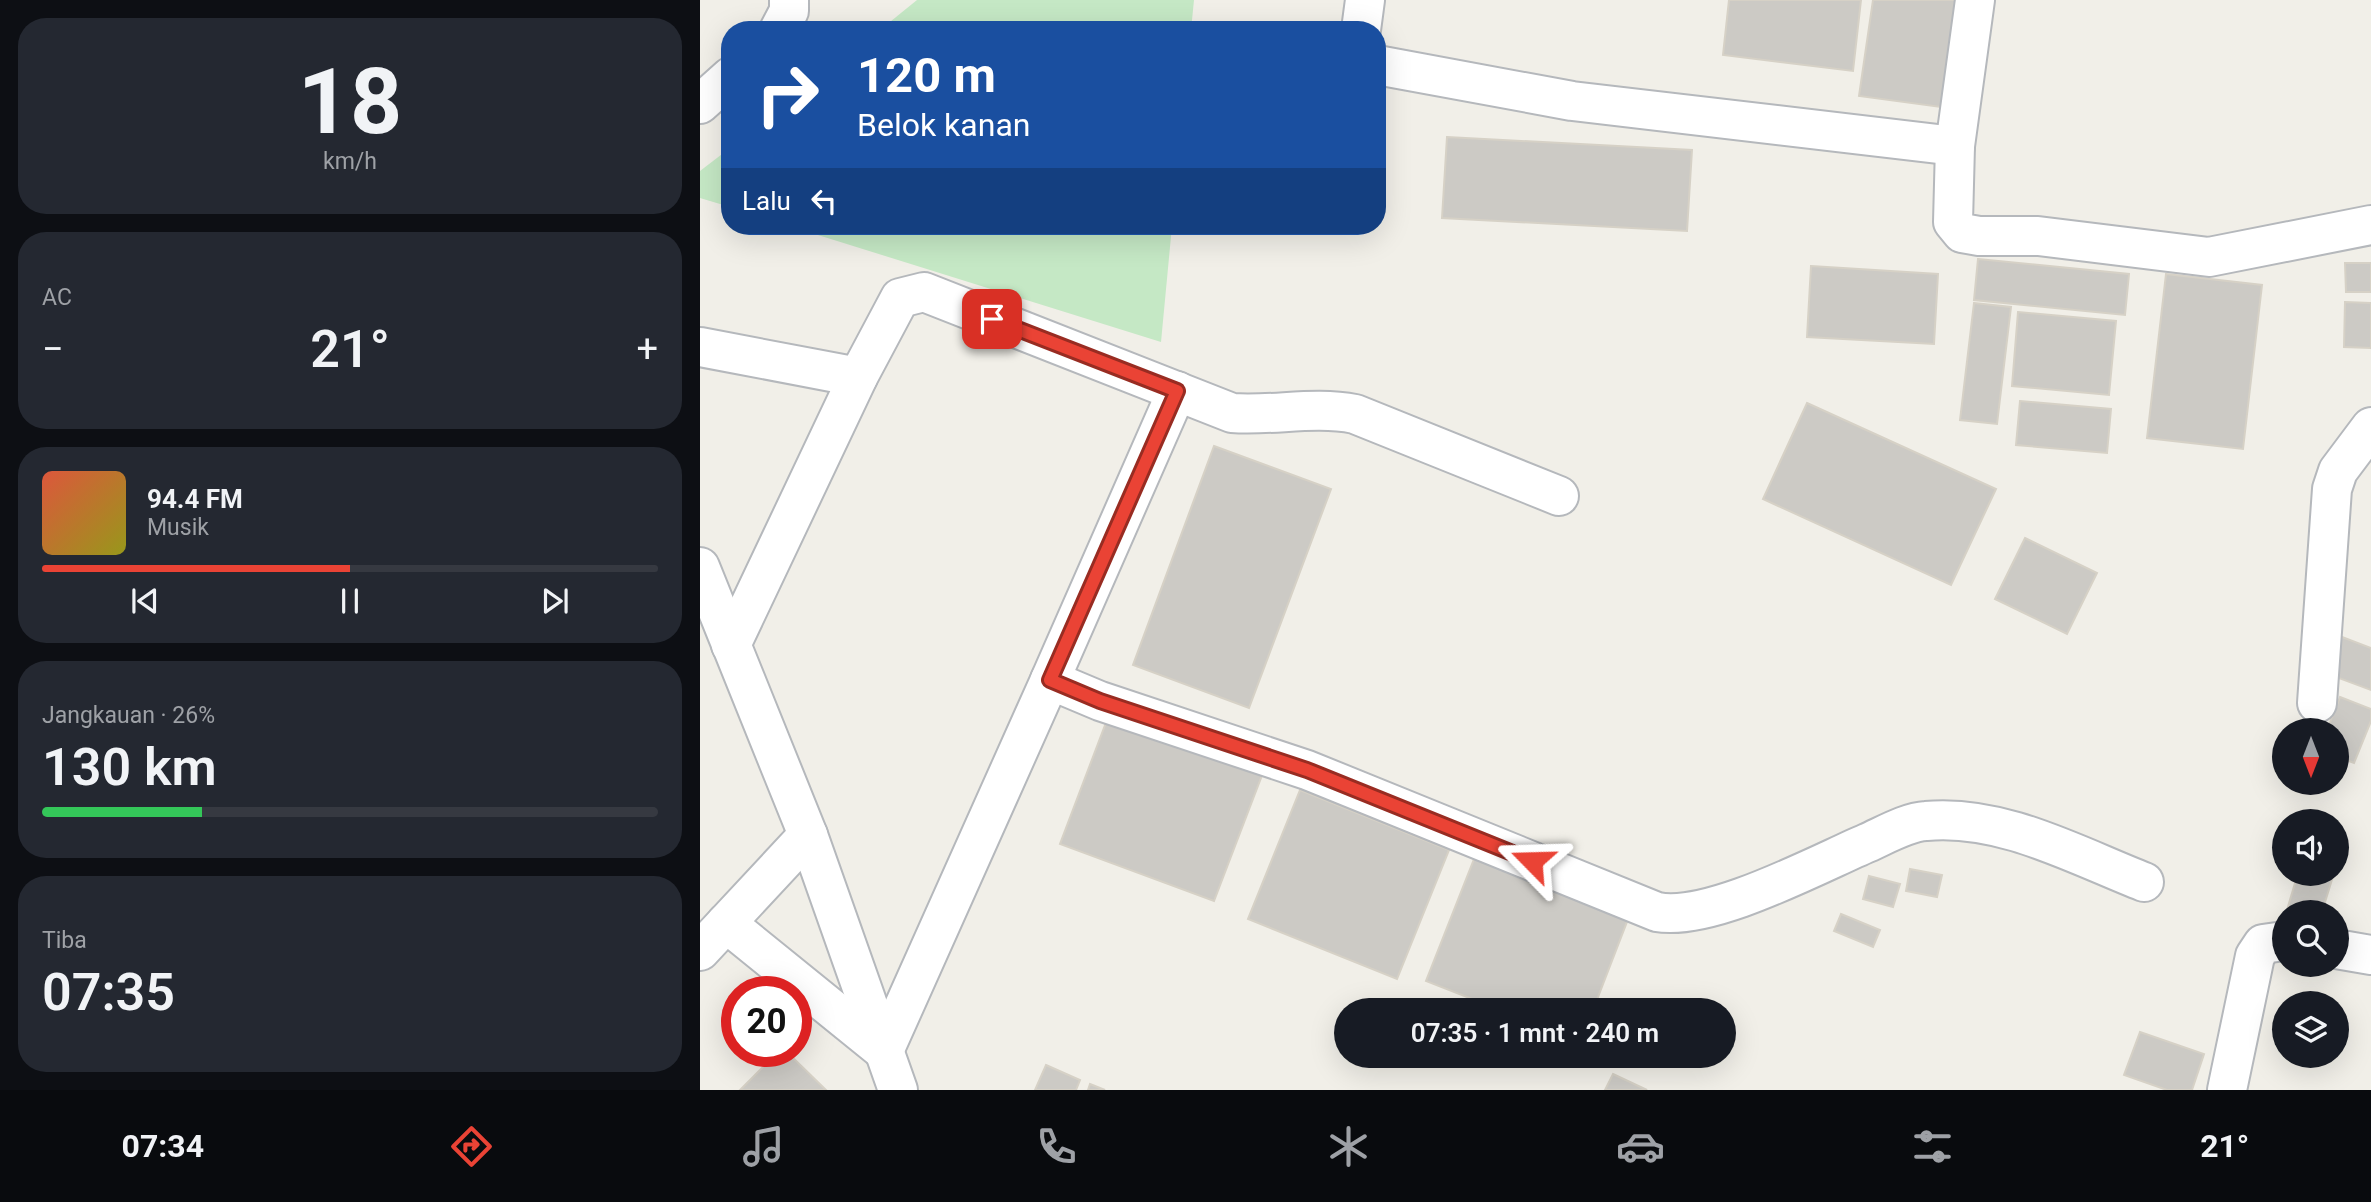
<!DOCTYPE html>
<html lang="id">
<head>
<meta charset="utf-8">
<style>
  :root { --surface:#171b24; --page:#242831; --text:#f1f3f6; --muted:#9ea1a6; --line:#363941; --accent:#ea4335 }
  body { margin:0; font-family:Roboto,sans-serif; background:var(--page); color:var(--text); height:100vh; display:flex; flex-direction:column; font-size:26px; white-space:nowrap }
  * { box-sizing:border-box; margin:0 }
  p { font-size:23px; color:var(--muted) }
  .icon { flex:none; width:38px; height:38px; fill:none; stroke:currentColor; stroke-width:2; stroke-linecap:round; stroke-linejoin:round }
  .map { position:relative; flex:1; overflow:hidden }
  .details { display:flex; flex-direction:column; gap:18px; padding:18px; background:#0d0f14; width:700px }
  .details>* { flex:none }
  .hud { position:absolute; left:21px; top:21px; width:665px; height:214px; border-radius:28px; box-shadow:0 7px 28px #0002; background:#1a4fa0; color:#fff; overflow:hidden }
  .needle { width:46px; rotate:180deg }
  .fabs { position:absolute; left:1572px; top:718px; display:grid; gap:14px }
  .fabs a { display:grid; place-items:center; width:77px; height:77px; border-radius:50%; background:var(--surface); box-shadow:0 7px 28px #0002; font-size:35px }
  .speed { position:absolute; left:21px; top:976px; display:flex; gap:14px; font-size:35px; font-weight:700; text-align:center }
  .speed>* { display:grid; place-content:center; width:91px; height:91px; border-radius:50%; background:var(--surface); box-shadow:0 7px 28px #0002; line-height:1 }
  .speed .limit { border:10px solid #d22; background:#fff; color:#111 }
  .pin { position:absolute; display:grid; place-items:center; width:60px; height:60px; color:#fff; margin:-30px; border-radius:14px; box-shadow:0 4px 10px #0006 }
  .me { position:absolute; width:77px; margin:-38px; rotate:292deg; stroke-linejoin:round; filter:drop-shadow(0 0 5px #0008) }
  .turn { display:flex; align-items:center; gap:24px; height:147px; padding:0 21px; font-size:32px }
  .turn .icon { width:91px; height:91px; stroke-width:2.5 }
  .turn b { display:block; font-size:49px; line-height:60px }
  .then { display:flex; align-items:center; height:66px; padding:0 21px; background:#0003; gap:14px; font-size:26px }
  .big { font-size:52px; font-weight:600; line-height:1.1 }
  .details .card { flex:1; display:flex; flex-direction:column; justify-content:center; gap:10px; min-width:0; padding:0 24px; border-radius:28px; background:var(--page) }
  .details .dial { align-items:center; gap:0 }
  .dial b { font-size:91px; line-height:1 }
  .song { display:flex; align-items:center; gap:21px }
  .cover { width:84px; height:84px; border-radius:10px; background:linear-gradient(135deg,hsl(10 70% 55%),hsl(60 70% 35%)) }
  .played { height:7px; border-radius:4px; background:linear-gradient(90deg,var(--accent) 50%,var(--line) 50%) }
  .keys { display:flex; justify-content:space-around; direction:ltr }
  .heat { display:flex; justify-content:space-between; align-items:center; font-size:38px; direction:ltr }
  .charge { height:10px; border-radius:5px; background:linear-gradient(90deg,#34c759 26%,var(--line) 0) }
  .trip { position:absolute; left:634px; top:998px; width:402px; height:70px; border-radius:35px; background:var(--surface); box-shadow:0 7px 28px #0002; font-weight:600; line-height:70px; text-align:center }
  .tab-bar { display:flex; height:112px; justify-content:space-around; align-items:center; background:#090b0e; color:var(--muted) }
  .tab-bar .icon { width:49px; height:49px }
  .tab-bar .current { color:var(--accent) }
  .tab-bar b { font-size:32px; color:var(--text) }
  main { display:flex; flex:1; min-height:0 }
  .map>svg:first-child { display:block }
</style>
</head>
<body>
<main>
<section class="details">
<div class="card dial"><b>18</b><p>km/h</p></div>
<div class="card"><p>AC</p>
<div class="heat"><a>−</a><b class="big">21°</b><a>+</a></div>
</div>
<div class="card">
<div class="song"><i class="cover"></i><div><b>94.4 FM</b><p>Musik</p></div></div>
<div class="played"></div>
<div class="keys"><svg class="icon" aria-label="previous" viewBox="0 0 24 24"><path d="M18 5L8 12l10 7zM5 5v14"/></svg><svg class="icon" aria-label="pause" viewBox="0 0 24 24"><path d="M8 5v14M16 5v14"/></svg><svg class="icon" aria-label="next" viewBox="0 0 24 24"><path d="M6 5l10 7-10 7zM19 5v14"/></svg></div>
</div>
<div class="card"><p>Jangkauan · 26%</p><b class="big">130 km</b><div class="charge"></div></div>
<div class="card"><p>Tiba</p><b class="big">07:35</b></div>
</section>
<div class="map">
<svg width="1671" height="1090" viewBox="0 0 1671 1090">
  <rect width="100%" height="100%" fill="#f1efe8"/>
  <g fill="#c5e8c5">
    <polygon points="217,0 494,0 491,30 180,30"/>
    <polygon points="30,148 30,207 0,198 0,171"/>
    <polygon points="89,226 472,226 461,342"/>
  </g>
  <g fill="#cccac5" stroke="#d6d1c6" stroke-width="2">
    <polygon points="1029,0 1161,0 1153,71 1023,55"/>
    <polygon points="1173,0 1263,0 1248,108 1159,96"/>
    <polygon points="747,137 992,150 987,231 742,218"/>
    <polygon points="1278,259 1429,274 1425,315 1274,300"/>
    <polygon points="1645,263 1671,263 1671,292 1646,292"/>
    <polygon points="1111,266 1238,274 1234,344 1107,337"/>
    <polygon points="1466,274 1562,285 1543,449 1447,438"/>
    <polygon points="1645,302 1671,303 1671,348 1644,347"/>
    <polygon points="1274,303 1311,307 1297,424 1260,420"/>
    <polygon points="1318,312 1416,321 1409,395 1312,386"/>
    <polygon points="1320,401 1411,409 1407,453 1316,445"/>
    <polygon points="1107,403 1296,489 1251,585 1063,499"/>
    <polygon points="514,446 631,489 549,708 433,665"/>
    <polygon points="1325,538 1397,573 1367,634 1295,599"/>
    <polygon points="1642,637 1671,648 1671,690 1628,674"/>
    <polygon points="1640,697 1671,709 1671,721 1654,763 1636,756 1636,730 1627,730"/>
    <polygon points="410,712 564,770 514,901 360,844"/>
    <polygon points="600,790 749,850 697,979 548,919"/>
    <polygon points="776,854 930,914 893,1010 800,1010 726,981"/>
    <polygon points="1210,869 1242,875 1237,897 1206,891"/>
    <polygon points="1598,873 1634,873 1622,912 1587,910"/>
    <polygon points="1169,876 1200,884 1193,907 1163,899"/>
    <polygon points="1141,914 1180,930 1173,947 1134,931"/>
    <polygon points="1440,1032 1504,1054 1492,1090 1467,1090 1424,1075"/>
    <polygon points="78,1052 87,1052 126,1090 40,1090"/>
    <polygon points="346,1065 380,1080 376,1090 335,1090"/>
    <polygon points="913,1074 947,1090 905,1090"/>
    <polygon points="390,1084 405,1090 388,1090"/>
  </g>
  <g fill="none" stroke-linecap="round" stroke-linejoin="round">
    <defs>
      <g id="minor">
        <polyline points="1275,0 1255,146 1253,222 1262,233 1279,236 1338,236 1509,257 1671,225"/>
        <polyline points="79,30 89,11 89,0"/>
        <polyline points="661,30 665,0"/>
        <polyline points="677,65 872,101 1255,146"/>
        <polyline points="0,104 30,77"/>
        <polyline points="0,347 158,377"/>
        <polyline points="0,567 108,835 198,1090"/>
        <path d="M31 645 158 377 200 298 224 292 532 413C574 416 614 406 655 414L859 496"/>
        <polyline points="350,680 477,391"/>
        <polyline points="1617,703 1632,489 1638,471 1671,427"/>
        <path d="M26 923 184 1051 350 680 400 701 607 770 957 912C1010 922 1116 865 1167 843 1185 835 1207 822 1226 821 1302 814 1375 855 1444 882"/>
        <polyline points="1636,949 1671,955"/>
        <polyline points="0,951 108,835"/>
        <polyline points="1527,1090 1555,956 1563,944 1584,941"/>
      </g>
    </defs>
    <use href="#minor" stroke="#b5b8bc" stroke-width="42"/>
    <use href="#minor" stroke="#fff" stroke-width="38"/>
  </g>
  <g fill="none" stroke-linecap="round" stroke-linejoin="round">
    <defs>
      <polyline id="route" points="292,319 477,391 350,680 400,701 607,770 832,861"/>
    </defs>
    <use href="#route" stroke="#982c22" stroke-width="18"/>
    <use href="#route" stroke="#ea4335" stroke-width="12"/>
  </g>
</svg>
<div class="fabs">
<a><svg class="needle" viewBox="-14 -14 28 28"><path d="M0-13l5 13h-10z" fill="#e53935"/><path d="M0 13l5-13h-10z" fill="#9ea1a6"/></svg></a>
<a><svg class="icon" aria-label="sound" viewBox="0 0 24 24"><path d="M4 9h4l5-4v14l-5-4H4zM17 9q2 3 0 6"/></svg></a>
<a><svg class="icon" aria-label="search" viewBox="0 0 24 24"><circle cx="10" cy="10" r="6"/><path d="M15 15l6 6"/></svg></a>
<a><svg class="icon" aria-label="layers" viewBox="0 0 24 24"><path d="M12 4l9 5-9 5-9-5zM3 14l9 5 9-5"/></svg></a>
</div>
<div class="speed"><div class="limit">20</div></div>
<div class="pin" style="left:292px;top:319px;background:#d93025"><svg class="icon" aria-label="arrive" viewBox="0 0 24 24"><path d="M6 21V4h12l-3 4 3 4H6"/></svg></div>
<svg class="me" style="left:832px;top:861px" viewBox="-20 -20 40 40"><path d="M0-17L14 15 0 8-14 15z" fill="#ea4335" stroke="#fff" stroke-width="4"/></svg>
<div class="trip">07:35 · 1 mnt · 240 m</div>
<div class="hud">
<div class="turn"><svg class="icon" aria-label="right" viewBox="0 0 24 24"><path d="M7 20v-9h11M14 6l5 5-5 5"/></svg><div><b>120 m</b>Belok kanan</div></div>
<div class="then">Lalu<svg class="icon" aria-label="left" viewBox="0 0 24 24"><path d="M17 20v-9H6M10 6l-5 5 5 5"/></svg></div>
</div>
</div>
</main>
<nav class="tab-bar">
<b>07:34</b>
<svg class="icon current" aria-label="directions" viewBox="0 0 24 24"><path d="M12 3l9 9-9 9-9-9zM9 14v-3h6M13 9l2 2-2 2"/></svg>
<svg class="icon" aria-label="music" viewBox="0 0 24 24"><path d="M9 18V5l10-2v13"/><circle cx="6" cy="18" r="3"/><circle cx="16" cy="16" r="3"/></svg>
<svg class="icon" aria-label="phone" viewBox="0 0 24 24"><path d="M5 4h4l2 5-3 2q2 4 5 5l2-3 5 2v4C11 20 4 13 5 4z"/></svg>
<svg class="icon" aria-label="climate" viewBox="0 0 24 24"><path d="M12 3v18M4 7l16 10M4 17L20 7"/></svg>
<svg class="icon" aria-label="car" viewBox="0 0 24 24"><path d="M5 17H2v-5l4-1 3-4h7l3 4 3 1v5h-3M9 17h6M6 11h13"/><circle cx="7" cy="17" r="2"/><circle cx="17" cy="17" r="2"/></svg>
<svg class="icon" aria-label="filters" viewBox="0 0 24 24"><path d="M4 7h16M4 17h16"/><circle cx="9" cy="7" r="2"/><circle cx="15" cy="17" r="2"/></svg>
<b>21°</b>
</nav>
</body>
</html>
